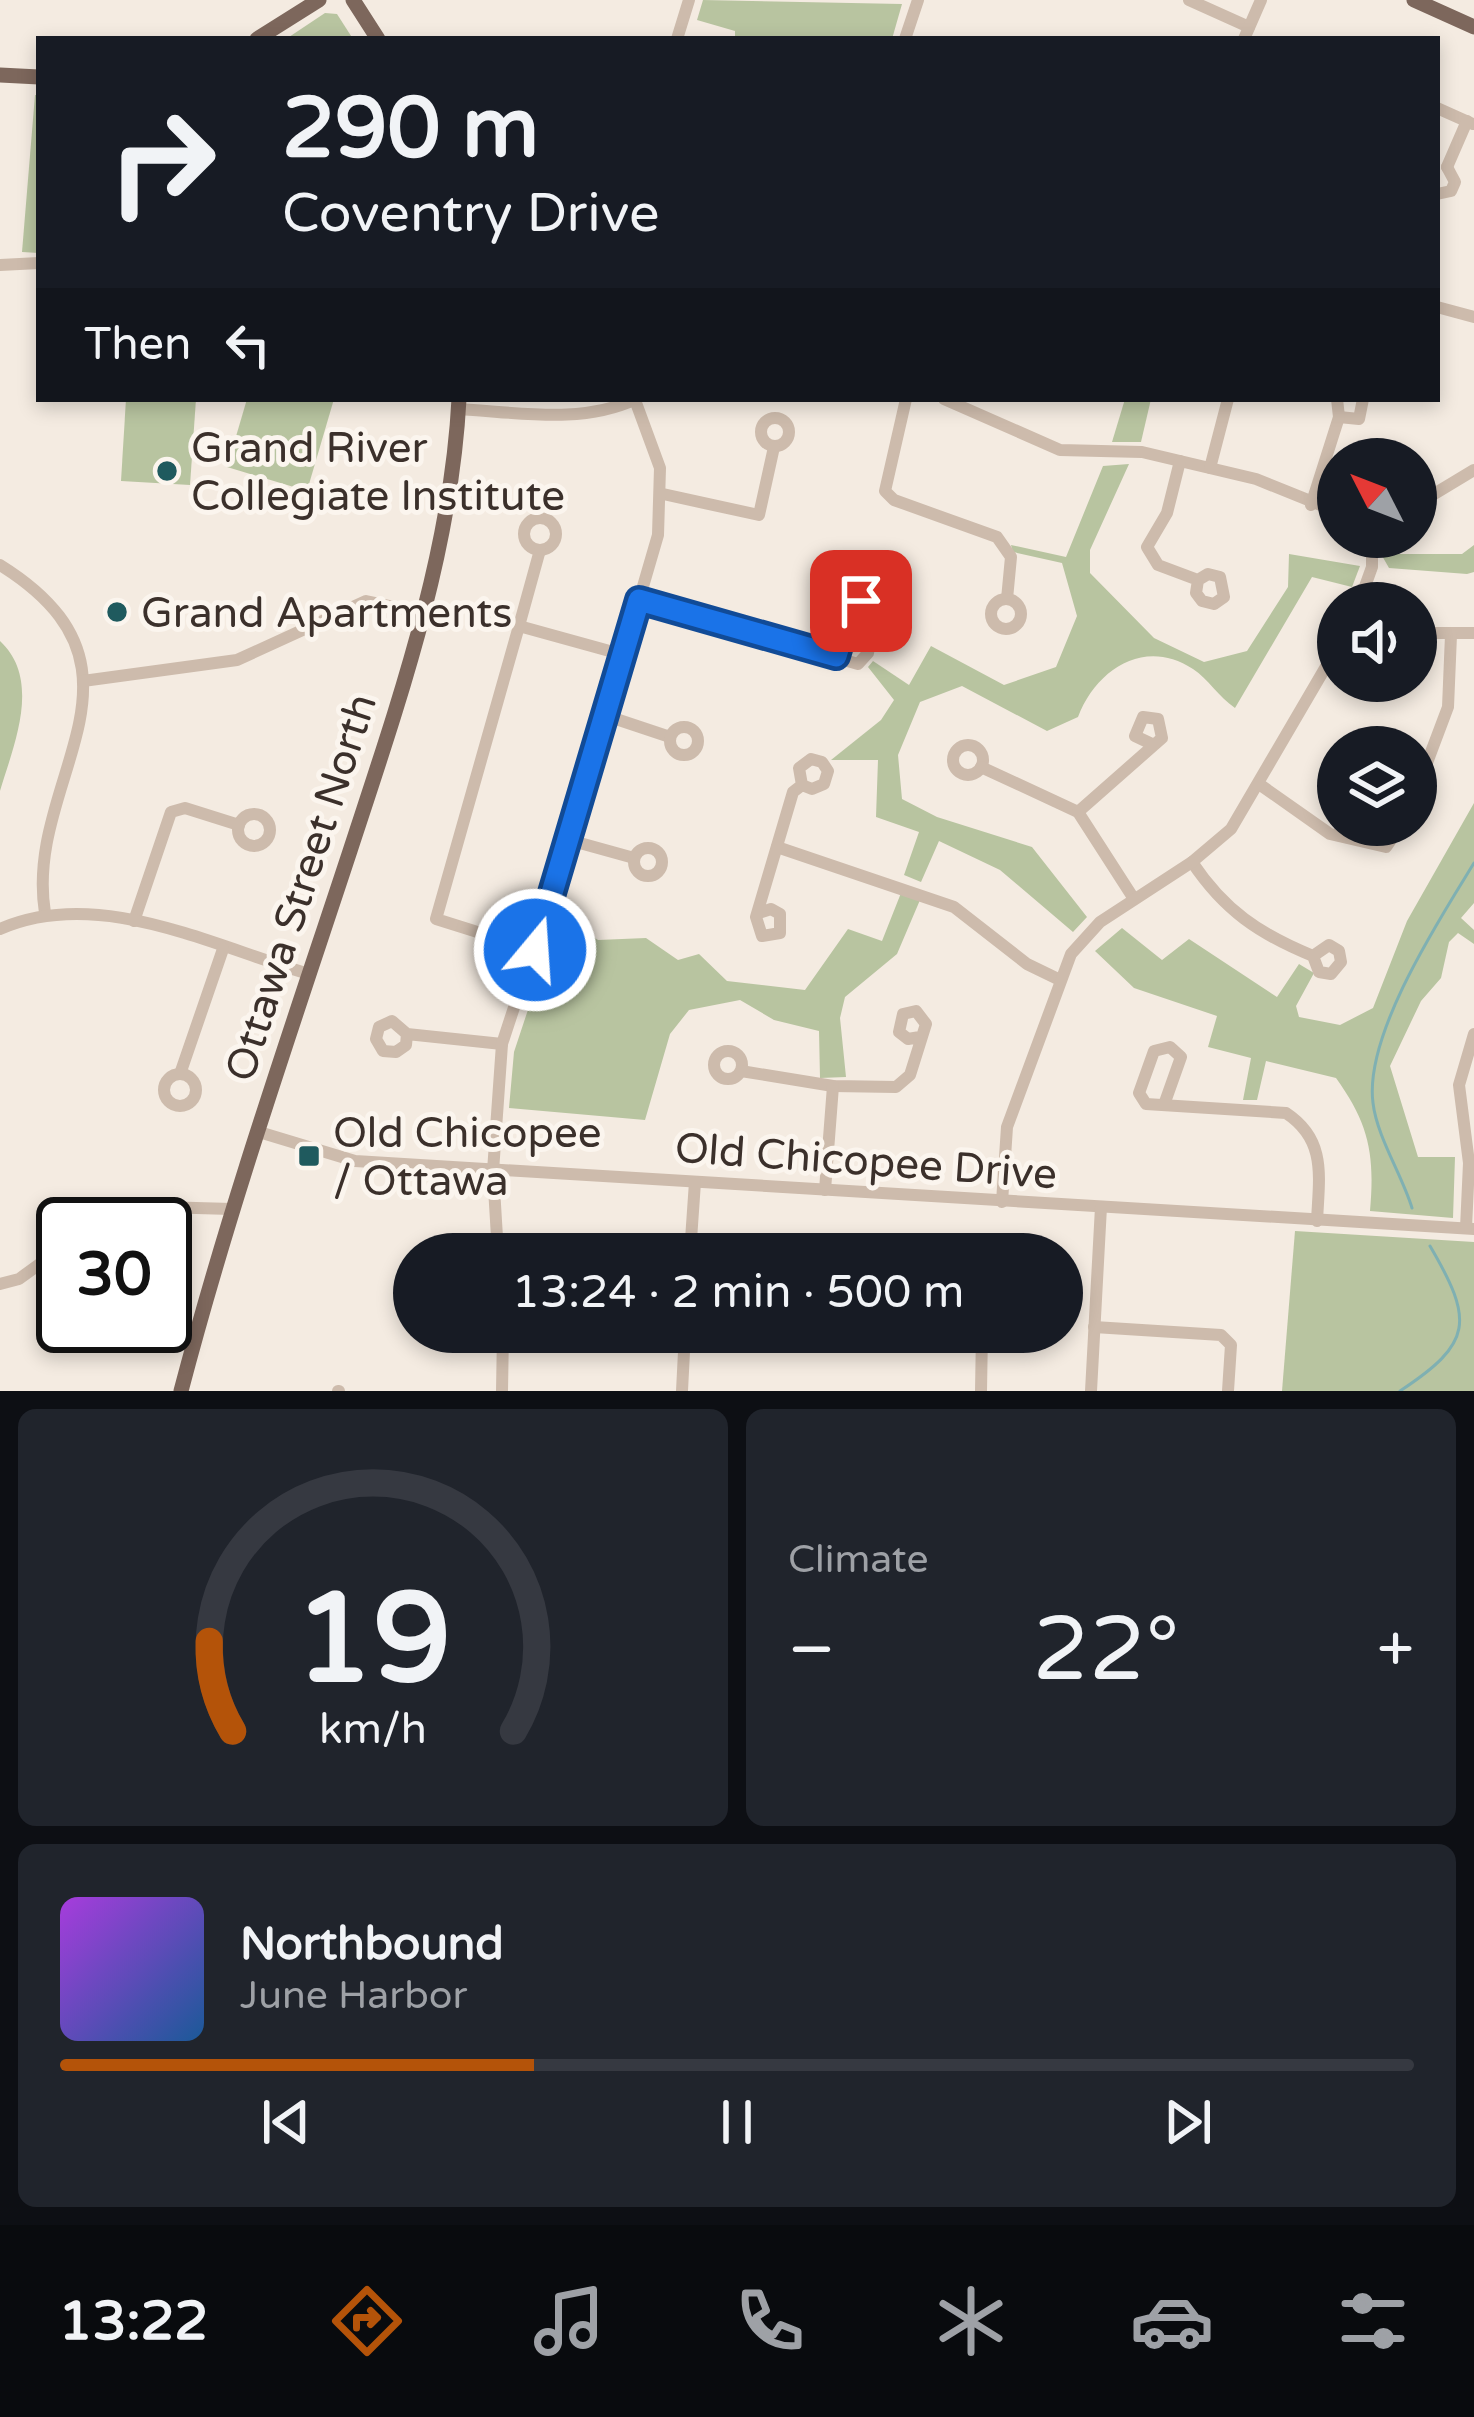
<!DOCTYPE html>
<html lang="en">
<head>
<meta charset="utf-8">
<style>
  :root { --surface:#171b24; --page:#20242c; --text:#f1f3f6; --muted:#9ea1a6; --line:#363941; --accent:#b45309 }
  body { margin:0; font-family:"Varela Round",sans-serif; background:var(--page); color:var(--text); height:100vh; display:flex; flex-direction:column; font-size:45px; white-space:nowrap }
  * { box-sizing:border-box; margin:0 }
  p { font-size:39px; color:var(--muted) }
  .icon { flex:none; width:66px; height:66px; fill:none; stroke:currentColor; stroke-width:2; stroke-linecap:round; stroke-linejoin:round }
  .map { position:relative; height:1391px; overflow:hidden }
  .sheet { display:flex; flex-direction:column; gap:18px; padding:18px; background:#0d0f14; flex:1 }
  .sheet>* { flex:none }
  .banner { position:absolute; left:36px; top:36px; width:1404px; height:366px; border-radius:0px; box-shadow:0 6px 18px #0003; background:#171b24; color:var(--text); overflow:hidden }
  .needle { width:78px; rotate:312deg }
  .controls { position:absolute; left:1317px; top:438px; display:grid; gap:24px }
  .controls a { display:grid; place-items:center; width:120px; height:120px; border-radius:50%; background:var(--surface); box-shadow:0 6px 18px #0003; font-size:60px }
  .speed { position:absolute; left:36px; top:1197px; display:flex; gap:24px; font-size:60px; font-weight:700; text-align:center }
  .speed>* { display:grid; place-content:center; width:156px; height:156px; border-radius:50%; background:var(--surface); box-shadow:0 6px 18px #0003; line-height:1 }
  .speed .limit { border:6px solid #111; border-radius:18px; background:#fff; color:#111 }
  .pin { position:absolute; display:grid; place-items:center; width:102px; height:102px; color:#fff; margin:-51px; border-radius:24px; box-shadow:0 6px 18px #0006 }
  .me { position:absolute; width:132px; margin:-66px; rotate:18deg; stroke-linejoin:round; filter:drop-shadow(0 0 9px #0008) }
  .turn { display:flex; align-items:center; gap:42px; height:252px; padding:0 48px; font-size:54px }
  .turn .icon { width:156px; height:156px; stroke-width:2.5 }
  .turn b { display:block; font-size:84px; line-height:102px }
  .then { display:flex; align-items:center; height:114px; padding:0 48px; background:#0003; gap:24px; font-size:45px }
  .big { font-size:90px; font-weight:600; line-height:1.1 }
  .sheet .tile { flex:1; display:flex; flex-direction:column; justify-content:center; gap:18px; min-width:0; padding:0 42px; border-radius:18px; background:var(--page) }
  .sheet .dial { align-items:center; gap:0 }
  .dial svg { height:312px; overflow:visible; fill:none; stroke:var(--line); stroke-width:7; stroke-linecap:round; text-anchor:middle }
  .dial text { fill:var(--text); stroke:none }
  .song { display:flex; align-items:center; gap:36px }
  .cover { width:144px; height:144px; border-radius:18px; background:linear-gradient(135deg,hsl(280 70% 55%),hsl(210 70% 35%)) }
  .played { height:12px; border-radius:6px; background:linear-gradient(90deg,var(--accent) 35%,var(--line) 35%) }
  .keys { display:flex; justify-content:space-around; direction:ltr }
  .heat { display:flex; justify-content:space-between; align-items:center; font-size:66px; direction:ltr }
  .sheet .tiles { flex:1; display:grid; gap:18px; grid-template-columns:1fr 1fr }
  .tile:last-child { grid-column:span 2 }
  .trip { position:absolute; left:393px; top:1233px; width:690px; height:120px; border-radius:60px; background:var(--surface); box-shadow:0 6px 18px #0003; font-weight:600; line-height:120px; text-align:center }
  .menu { display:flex; height:192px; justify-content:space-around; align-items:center; background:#090b0e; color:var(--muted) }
  .menu .icon { width:84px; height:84px }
  .menu .selected { color:var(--accent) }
  .menu b { font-size:54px; color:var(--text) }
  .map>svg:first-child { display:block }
</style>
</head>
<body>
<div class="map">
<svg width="1474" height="1391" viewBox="0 0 1474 1391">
  <rect width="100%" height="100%" fill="#f4ebe1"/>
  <g fill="#b8c4a0">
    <polygon points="703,0 902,4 892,39 735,39 735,31 697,20"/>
    <polygon points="325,13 337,14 353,39 286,39"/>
    <polygon points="35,95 39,95 39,253 22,252"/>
    <polygon points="126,399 196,399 190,485 121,481"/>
    <polygon points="247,399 334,399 307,491 227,467"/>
    <polygon points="1125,399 1151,399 1141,442 1112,442"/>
    <path d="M1129 464 1090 550V573L1154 638 1204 662 1247 651 1288 587 1289 554 1360 566 1352 587 1312 577 1235 708C1219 697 1208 679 1193 669 1144 637 1096 670 1078 717L1047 731 962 686 920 702 898 755 902 799 937 817 1032 847 1087 917 1073 932 1000 870 939 841 921 882 904 875 919 832 876 817 878 760H831L881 720 894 700 868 667 873 661 909 685 931 646 1004 685 1056 667 1077 616 1062 563 1013 552 1011 545 1066 557 1103 466Z"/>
    <polygon points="1474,545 1474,572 1467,574 1389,568 1381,554 1462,554"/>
    <path d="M0 641C42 680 14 744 0 791Z"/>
    <path d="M1474 803V903L1461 918 1474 930V944L1458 933 1449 942 1441 978 1421 1001 1390 1066 1418 1157H1455L1453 1218 1370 1211C1375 1154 1369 1124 1336 1078L1266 1061 1257 1100H1243L1251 1058 1208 1047 1217 1016 1134 988 1095 951 1122 928 1162 960 1189 939 1277 997 1299 964 1314 973 1296 1006 1299 1017 1340 1025 1373 1008 1407 921Z"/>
    <polygon points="901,893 920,900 897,954 845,997 840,1018 846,1077 820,1078 819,1031 774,1020 740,1000 689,1010 670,1034 645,1120 509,1108 514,1052 560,913 598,940 646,938 678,960 699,954 727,981 805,990 848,929 882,941"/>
    <polygon points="1295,1231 1474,1242 1474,1391 1282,1391"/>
  </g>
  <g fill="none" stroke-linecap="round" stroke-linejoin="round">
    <g stroke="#7fb0b2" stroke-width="3">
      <path d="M1412 1208C1402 1175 1377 1137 1373 1103 1364 1035 1439 920 1474 863"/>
      <path d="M1400 1391C1473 1343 1474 1321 1430 1246"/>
    </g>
    <g stroke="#cdbbac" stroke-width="12">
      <polyline points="1189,0 1249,27"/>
      <polyline points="677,39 689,0"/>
      <polyline points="905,39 918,0"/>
      <polyline points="1244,39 1261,0"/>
      <polyline points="1437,108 1473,124"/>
      <polyline points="1447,167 1467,121"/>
      <polyline points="1437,194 1451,191 1455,182 1447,167"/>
      <polyline points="0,265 39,263"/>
      <polyline points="1437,307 1474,317"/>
      <polyline points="906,399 885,491 894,500 997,537 1011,557 1007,599"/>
      <polyline points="944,399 1060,450 1142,452 1256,479 1338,512"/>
      <path d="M458 409C518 412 580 425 636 399"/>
      <polyline points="1339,417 1359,419 1363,399"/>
      <circle cx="775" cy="432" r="14"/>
      <polyline points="1180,461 1167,513 1147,547 1158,565 1198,580 1208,574 1220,577 1224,597 1214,604 1202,601 1196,593 1198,580"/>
      <polyline points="1210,468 1228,399"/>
      <polyline points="663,494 759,515 774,447"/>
      <polyline points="1311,505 1339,417 1337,399"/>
      <polyline points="1416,505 1474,470"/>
      <circle cx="540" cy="534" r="16"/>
      <path d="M0 565C170 671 23 779 45 913"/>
      <circle cx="1006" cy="614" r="15"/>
      <polyline points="639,600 858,664 868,653 875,607 861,601 850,609 835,656"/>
      <polyline points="1359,603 1372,567 1372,537"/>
      <polyline points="519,626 540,550"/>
      <polyline points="1416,633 1474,633"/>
      <polyline points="83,681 237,660 366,601 423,613"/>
      <polyline points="607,716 670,737"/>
      <circle cx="684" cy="741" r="14"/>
      <circle cx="968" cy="760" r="15"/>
      <polyline points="981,767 1078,812 1134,899"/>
      <polyline points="1259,784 1330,834 1386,847 1401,825"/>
      <polyline points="1416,792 1448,707 1451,635"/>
      <polyline points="1078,812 1162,738 1158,719 1143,717 1135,736 1154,745"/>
      <circle cx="254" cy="830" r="16"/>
      <polyline points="569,840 634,858"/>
      <polyline points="777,847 954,907 1027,964 1060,980"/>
      <circle cx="648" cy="862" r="14"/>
      <path d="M1192 862C1224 910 1259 934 1313 956L1319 972 1331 974 1341 962 1339 951 1329 945 1313 956"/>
      <polyline points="759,913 771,909 780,914 780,933 762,936 756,917 793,792 802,785 799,768 811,759 822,762 828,771 824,784 812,789 802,785"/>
      <polyline points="134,921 171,812 185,808 239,825"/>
      <path d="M0 929C99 886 212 946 309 974"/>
      <polyline points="535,950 436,919 519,626 624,655"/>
      <polyline points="407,1034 406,1045 396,1052 383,1051 376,1039 379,1027 392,1021 407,1034 502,1044"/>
      <circle cx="728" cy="1065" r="14"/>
      <polyline points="741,1071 833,1086 896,1087 910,1075 926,1024 916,1011 903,1014 899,1032 908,1039 920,1037"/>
      <polyline points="180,1074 223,949"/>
      <circle cx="180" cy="1090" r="16"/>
      <path d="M1165 1102 1181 1057 1170 1047 1154 1051 1139 1093 1146 1104 1286 1113C1327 1140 1319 1177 1317 1221"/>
      <polyline points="259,1132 355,1161 1474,1229"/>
      <polyline points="825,1190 833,1086"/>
      <polyline points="1002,1202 1007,1127 1071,954 1100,922 1192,862 1231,829 1338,646"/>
      <polyline points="92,1224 124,1206 232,1209"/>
      <polyline points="1466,1228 1469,1163 1459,1085 1474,1034"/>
      <polyline points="498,1254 493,1171 502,1044 569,840 658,535 660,468 635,400"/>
      <polyline points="690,1254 695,1182"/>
      <polyline points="0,1284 19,1279 63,1247"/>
      <polyline points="1094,1327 1221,1335 1231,1345 1228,1391"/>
      <polyline points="338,1391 339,1391"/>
      <polyline points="502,1391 503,1332"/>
      <polyline points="682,1391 685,1332"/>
      <polyline points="981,1391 982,1332"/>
      <polyline points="1091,1391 1101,1207"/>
    </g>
    <g stroke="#7d675c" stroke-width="15">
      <polyline points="353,0 378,39"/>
      <polyline points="1414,0 1474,27"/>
      <polyline points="257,39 319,0"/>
      <polyline points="0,75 39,77"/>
      <path d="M181 1391C229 1208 291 1030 350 851 398 704 451 554 459 399"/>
    </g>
  </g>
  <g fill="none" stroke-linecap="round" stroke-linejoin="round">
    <defs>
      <polyline id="route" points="535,950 639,600 836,656 850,609 861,601"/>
    </defs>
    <use href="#route" stroke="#114b97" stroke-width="30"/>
    <use href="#route" stroke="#1a73e8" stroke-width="21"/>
  </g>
  <g fill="#1f5a5e" stroke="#fbf5ee" stroke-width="4.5">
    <circle cx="167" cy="471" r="12"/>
    <circle cx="117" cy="612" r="12"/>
    <rect x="297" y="1144" width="24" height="24" rx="6"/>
  </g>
  <g text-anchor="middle" stroke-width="10" stroke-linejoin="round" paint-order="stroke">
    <g font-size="42" fill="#3b302b" stroke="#fbf5ee" text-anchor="start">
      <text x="191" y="462">Grand River<tspan x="191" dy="48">Collegiate Institute</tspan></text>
      <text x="141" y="627">Grand Apartments</text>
      <text x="333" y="1147">Old Chicopee<tspan x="333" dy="48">/ Ottawa</tspan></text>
    </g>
    <g font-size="42" fill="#3b302b" stroke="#fbf5ee">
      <text transform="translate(300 887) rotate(-72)" y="15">Ottawa Street North</text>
      <text transform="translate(866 1160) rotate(4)" y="15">Old Chicopee Drive</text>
    </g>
  </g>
</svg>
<div class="controls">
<a><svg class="needle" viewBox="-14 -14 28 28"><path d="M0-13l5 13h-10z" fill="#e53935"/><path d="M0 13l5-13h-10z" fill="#9ea1a6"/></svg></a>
<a><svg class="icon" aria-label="sound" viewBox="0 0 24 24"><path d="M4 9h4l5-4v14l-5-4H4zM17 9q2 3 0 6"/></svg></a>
<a><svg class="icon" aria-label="layers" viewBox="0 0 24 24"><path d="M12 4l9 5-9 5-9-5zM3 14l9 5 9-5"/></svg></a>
</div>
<div class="speed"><div class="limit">30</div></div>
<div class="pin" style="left:861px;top:601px;background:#d93025"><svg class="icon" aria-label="arrive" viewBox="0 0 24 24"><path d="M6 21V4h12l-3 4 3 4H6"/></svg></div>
<svg class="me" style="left:535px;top:950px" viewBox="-20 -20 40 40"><circle r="17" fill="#1a73e8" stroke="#fff" stroke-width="3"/><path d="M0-11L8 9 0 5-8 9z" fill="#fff"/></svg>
<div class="trip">13:24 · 2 min · 500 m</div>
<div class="banner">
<div class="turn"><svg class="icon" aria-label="right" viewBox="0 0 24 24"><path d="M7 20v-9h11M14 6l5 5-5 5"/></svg><div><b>290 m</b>Coventry Drive</div></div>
<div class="then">Then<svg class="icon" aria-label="left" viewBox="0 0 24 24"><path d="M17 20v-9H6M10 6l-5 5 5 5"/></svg></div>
</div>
</div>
<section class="sheet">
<div class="tiles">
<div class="tile dial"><svg viewBox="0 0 100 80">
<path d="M14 69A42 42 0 1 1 86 69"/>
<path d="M14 69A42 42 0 0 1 8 46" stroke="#b45309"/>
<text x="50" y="56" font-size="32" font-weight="700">19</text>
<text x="50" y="72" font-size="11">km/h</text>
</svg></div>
<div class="tile"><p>Climate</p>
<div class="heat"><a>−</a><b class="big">22°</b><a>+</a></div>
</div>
<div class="tile">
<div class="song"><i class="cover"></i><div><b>Northbound</b><p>June Harbor</p></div></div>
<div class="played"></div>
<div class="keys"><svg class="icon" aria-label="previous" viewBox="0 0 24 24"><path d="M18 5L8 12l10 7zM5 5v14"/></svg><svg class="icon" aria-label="pause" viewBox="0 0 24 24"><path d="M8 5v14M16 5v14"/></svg><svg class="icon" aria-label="next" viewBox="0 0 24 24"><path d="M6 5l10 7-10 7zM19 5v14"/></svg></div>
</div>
</div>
</section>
<nav class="menu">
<b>13:22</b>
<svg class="icon selected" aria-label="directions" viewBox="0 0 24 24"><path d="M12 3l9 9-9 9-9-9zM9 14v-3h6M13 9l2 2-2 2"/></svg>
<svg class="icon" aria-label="music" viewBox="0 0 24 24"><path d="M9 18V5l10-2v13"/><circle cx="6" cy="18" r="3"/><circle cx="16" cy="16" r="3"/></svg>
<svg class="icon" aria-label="phone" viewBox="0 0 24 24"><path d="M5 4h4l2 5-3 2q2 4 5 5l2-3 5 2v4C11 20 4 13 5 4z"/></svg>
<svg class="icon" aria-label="climate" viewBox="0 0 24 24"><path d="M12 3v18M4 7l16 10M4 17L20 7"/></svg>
<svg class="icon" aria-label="car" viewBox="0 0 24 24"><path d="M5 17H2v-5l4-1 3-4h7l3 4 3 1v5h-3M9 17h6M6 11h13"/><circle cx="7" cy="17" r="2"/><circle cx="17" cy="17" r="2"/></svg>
<svg class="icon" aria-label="filters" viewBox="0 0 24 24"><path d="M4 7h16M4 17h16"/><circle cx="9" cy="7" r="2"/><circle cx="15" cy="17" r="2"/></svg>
</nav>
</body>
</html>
